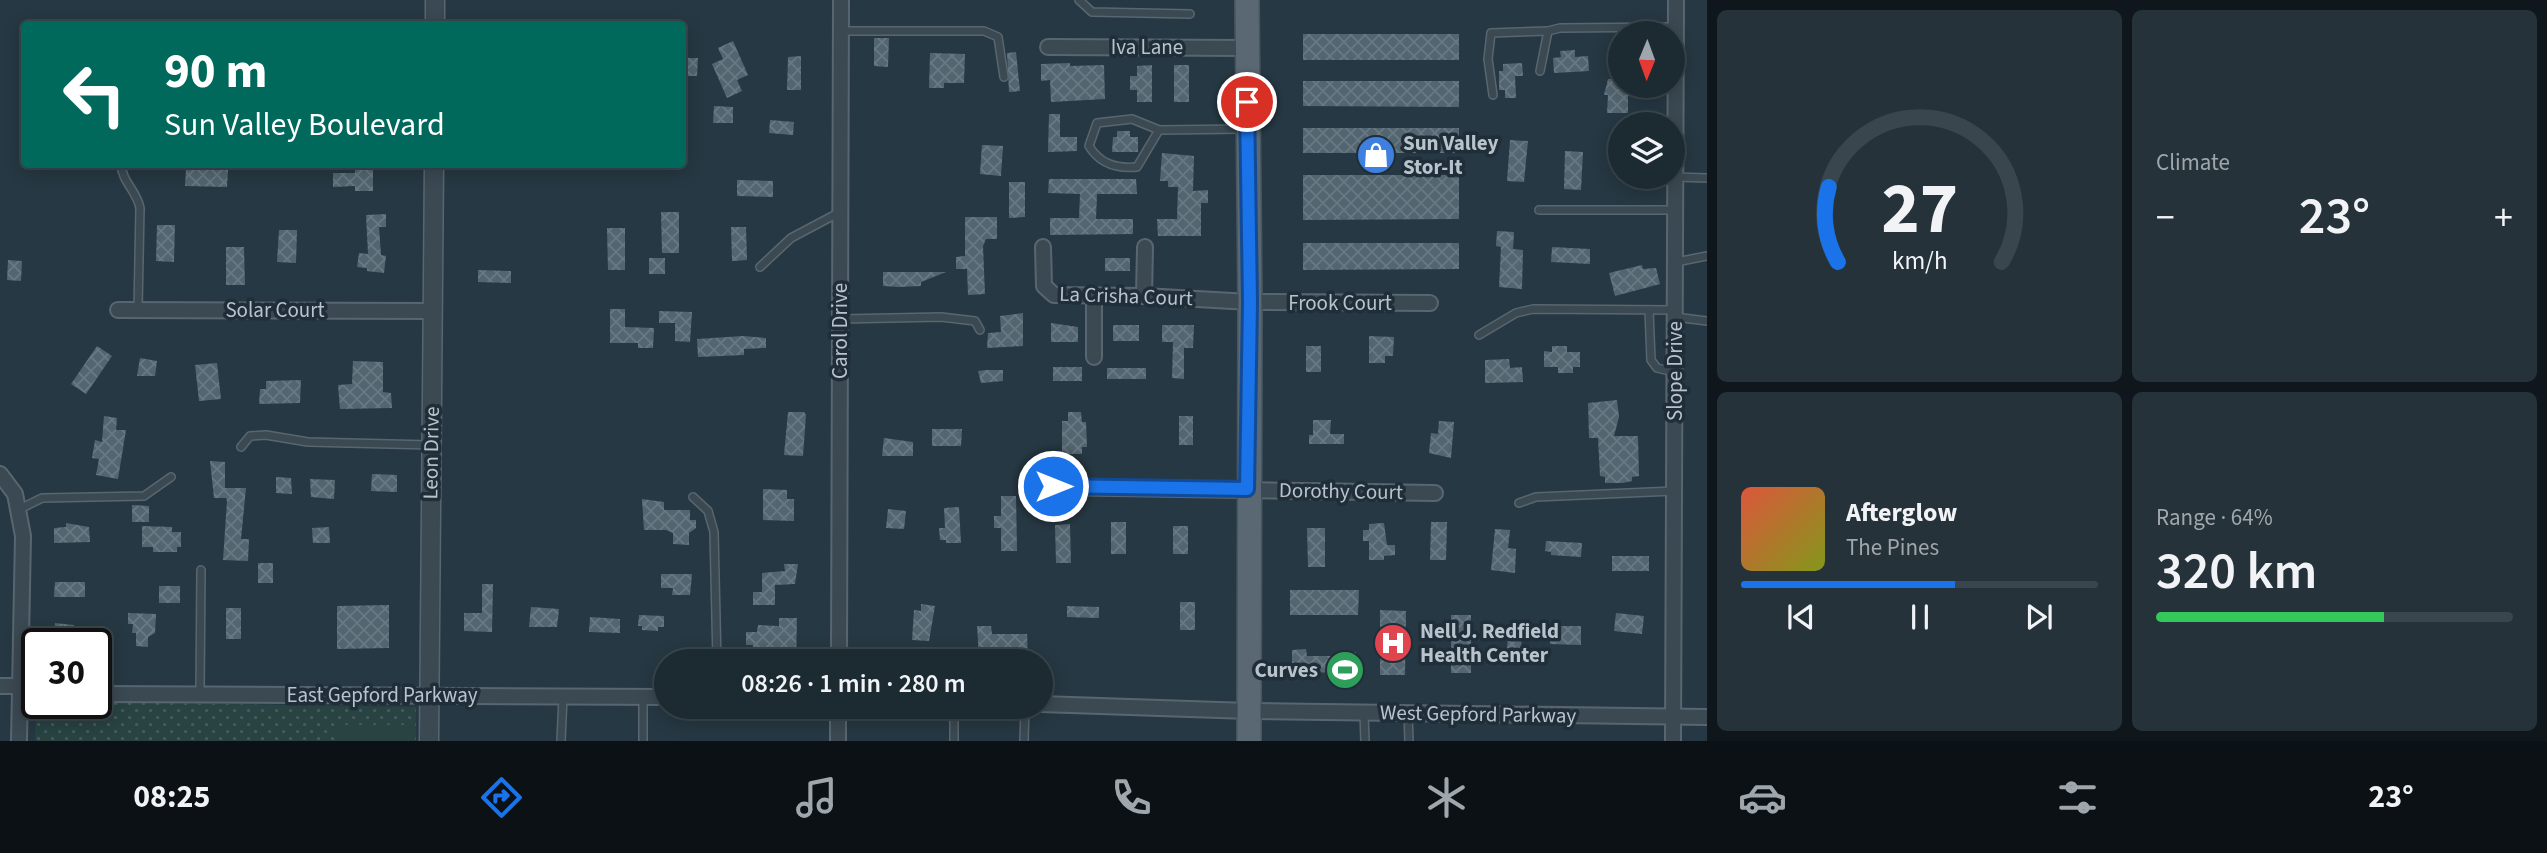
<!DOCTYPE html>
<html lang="en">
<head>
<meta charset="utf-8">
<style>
  :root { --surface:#1c2a32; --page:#25323a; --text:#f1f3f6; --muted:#a0a7ac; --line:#3a464d; --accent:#1a73e8 }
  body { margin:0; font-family:"Source Sans 3",sans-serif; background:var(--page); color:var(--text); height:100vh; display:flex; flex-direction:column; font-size:26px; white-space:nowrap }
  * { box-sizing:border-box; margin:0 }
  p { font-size:23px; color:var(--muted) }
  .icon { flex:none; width:38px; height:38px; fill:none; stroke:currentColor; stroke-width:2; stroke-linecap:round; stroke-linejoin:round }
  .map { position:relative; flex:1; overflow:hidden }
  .details { display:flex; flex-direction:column; gap:10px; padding:10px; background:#0f171c; width:840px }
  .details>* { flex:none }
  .hud { position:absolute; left:21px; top:21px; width:665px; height:147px; border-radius:7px; box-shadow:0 4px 18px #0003,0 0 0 2px var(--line); background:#00695c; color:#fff; overflow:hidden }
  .needle { width:46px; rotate:181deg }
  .fabs { position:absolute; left:1608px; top:21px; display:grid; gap:14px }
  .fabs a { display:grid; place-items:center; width:77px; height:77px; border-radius:50%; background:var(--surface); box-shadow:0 4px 18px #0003,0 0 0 2px var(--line); font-size:35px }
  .speed { position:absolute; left:21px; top:628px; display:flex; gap:14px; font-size:35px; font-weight:700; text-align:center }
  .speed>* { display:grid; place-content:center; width:91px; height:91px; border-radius:50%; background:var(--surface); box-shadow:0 4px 18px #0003,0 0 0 2px var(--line); line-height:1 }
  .speed .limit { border:4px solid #111; border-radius:10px; background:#fff; color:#111 }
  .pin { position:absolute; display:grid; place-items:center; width:60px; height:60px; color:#fff; margin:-30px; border:4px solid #fff; border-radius:50%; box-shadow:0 2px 7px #0007 }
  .me { position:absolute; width:77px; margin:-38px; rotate:90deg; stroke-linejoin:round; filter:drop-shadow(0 0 5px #0008) }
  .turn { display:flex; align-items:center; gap:24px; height:147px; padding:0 28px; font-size:32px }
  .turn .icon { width:91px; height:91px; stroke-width:2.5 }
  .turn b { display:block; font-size:49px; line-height:60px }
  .big { font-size:52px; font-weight:600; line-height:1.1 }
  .details .tile { flex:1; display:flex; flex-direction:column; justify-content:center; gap:10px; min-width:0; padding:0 24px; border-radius:10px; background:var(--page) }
  .details .dial { align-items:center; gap:0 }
  .dial svg { height:182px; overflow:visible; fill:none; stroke:var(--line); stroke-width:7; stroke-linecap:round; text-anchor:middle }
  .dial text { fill:var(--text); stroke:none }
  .song { display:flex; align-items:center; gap:21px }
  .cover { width:84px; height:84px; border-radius:10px; background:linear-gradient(135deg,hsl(10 70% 55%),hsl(70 70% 35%)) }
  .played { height:7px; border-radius:4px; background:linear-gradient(90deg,var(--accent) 60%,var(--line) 60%) }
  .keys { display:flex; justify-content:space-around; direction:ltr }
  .heat { display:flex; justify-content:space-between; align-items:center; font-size:38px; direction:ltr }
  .charge { height:10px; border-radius:5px; background:linear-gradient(90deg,#34c759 64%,var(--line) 0) }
  .details .tiles { flex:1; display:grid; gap:10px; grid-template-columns:repeat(2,1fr) }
  .trip { position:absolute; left:654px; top:649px; width:399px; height:70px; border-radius:35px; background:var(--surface); box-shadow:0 4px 18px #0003,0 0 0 2px var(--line); font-weight:600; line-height:70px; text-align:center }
  .tabs { display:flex; height:112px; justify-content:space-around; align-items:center; background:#0b1114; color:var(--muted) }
  .tabs .icon { width:49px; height:49px }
  .tabs .current { color:var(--accent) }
  .tabs b { font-size:32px; color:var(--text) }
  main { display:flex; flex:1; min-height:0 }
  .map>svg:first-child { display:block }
</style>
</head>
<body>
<main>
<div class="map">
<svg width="1707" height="741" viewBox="0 0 1707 741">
  <defs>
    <pattern id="park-dots" width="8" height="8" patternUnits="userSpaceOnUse" patternTransform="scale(1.75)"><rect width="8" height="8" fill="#284342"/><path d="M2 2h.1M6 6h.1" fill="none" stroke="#455c5c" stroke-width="1.8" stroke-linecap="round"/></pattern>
    <pattern id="building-cross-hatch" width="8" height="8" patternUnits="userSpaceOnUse" patternTransform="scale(1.75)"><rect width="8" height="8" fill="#526570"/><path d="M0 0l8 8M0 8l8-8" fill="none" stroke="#697983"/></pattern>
  </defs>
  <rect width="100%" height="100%" fill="#263843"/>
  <polygon fill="url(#park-dots)" points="36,701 416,707 416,741 35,741"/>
  <polygon fill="#284342" points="334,725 413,725 412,741 334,741"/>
  <g fill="url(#building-cross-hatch)">
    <rect x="1303" y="34" width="156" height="26"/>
    <polygon points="874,38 889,38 888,67 874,66"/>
    <polygon points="733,41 748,75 737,80 742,91 727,98 712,64 723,59 718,48"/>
    <polygon points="1575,50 1575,57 1588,56 1589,71 1554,73 1553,58 1561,57 1560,51"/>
    <polygon points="1016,52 1020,91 1009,92 1007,53"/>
    <polygon points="930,53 965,54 964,83 944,83 944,88 929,88"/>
    <polygon points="801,56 801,90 787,90 788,57"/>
    <polygon points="682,58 698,58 697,76 682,76"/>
    <polygon points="1070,63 1070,66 1104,65 1105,99 1051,102 1050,80 1041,81 1041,64"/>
    <polygon points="1522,63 1523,76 1515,76 1516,98 1505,98 1505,90 1499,90 1499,71 1503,71 1503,64"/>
    <polygon points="1152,65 1152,102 1137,102 1137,90 1130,90 1130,76 1137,76 1137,66"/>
    <rect x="1174" y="65" width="15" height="37"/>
    <polygon points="1608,79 1620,79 1620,86 1643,86 1642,97 1628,96 1628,113 1607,113 1608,95 1604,95"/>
    <polygon points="1303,81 1459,81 1459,107 1303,106"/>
    <polygon points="714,106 733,107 733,123 713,123"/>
    <polygon points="1049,114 1060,114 1060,137 1077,137 1077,151 1048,152"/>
    <polygon points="770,120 794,122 793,135 769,133"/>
    <rect x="1303" y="128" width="156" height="25"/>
    <polygon points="1117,131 1130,131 1130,137 1138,137 1138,152 1112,152 1113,137 1117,137"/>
    <polygon points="1510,140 1528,141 1524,182 1507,181"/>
    <polygon points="982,145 1003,146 1001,176 980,174"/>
    <polygon points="1565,151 1583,152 1581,190 1564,189"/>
    <polygon points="1162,153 1194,156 1193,191 1208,190 1208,203 1201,203 1201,236 1158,236 1157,219 1177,219 1178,187 1168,187 1168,181 1160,181"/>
    <polygon points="355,164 373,164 373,191 355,191 355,186 333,187 333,173 355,173"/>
    <polygon points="186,169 228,170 227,187 185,186"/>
    <polygon points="1303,175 1459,175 1459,219 1303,220"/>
    <polygon points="1049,179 1136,179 1137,194 1097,194 1096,219 1133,219 1133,234 1050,235 1050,218 1079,218 1080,194 1048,193"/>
    <polygon points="737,180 773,181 773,197 737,196"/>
    <polygon points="1009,182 1025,182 1025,217 1009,218"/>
    <polygon points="661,212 679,212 679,253 662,253"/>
    <polygon points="386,214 386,227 379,227 381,255 386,256 384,273 367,271 367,268 357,267 359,253 368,254 366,215"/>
    <polygon points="965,217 997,217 997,239 986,239 983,246 985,294 968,295 967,269 956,269 956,257 965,256"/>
    <polygon points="157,225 175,225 174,262 156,261"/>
    <polygon points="731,227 746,227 747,260 732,261"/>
    <polygon points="607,228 625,228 625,270 608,270"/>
    <polygon points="279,230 297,230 296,263 277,262"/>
    <polygon points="1497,231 1514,232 1513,249 1523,250 1522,289 1499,287 1501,247 1496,246"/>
    <polygon points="1303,243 1459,243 1459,269 1303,270"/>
    <polygon points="226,247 244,247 245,285 226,285"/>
    <polygon points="1552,247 1590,249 1590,264 1551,262"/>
    <rect x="649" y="258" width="16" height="16"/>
    <rect x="1105" y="258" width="25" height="13"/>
    <polygon points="8,260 22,261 21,281 7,280"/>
    <polygon points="1642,265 1643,269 1656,268 1660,284 1615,296 1609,273"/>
    <polygon points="478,270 511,271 511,283 478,282"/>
    <polygon points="883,272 946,272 921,282 921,286 899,287 883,286"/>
    <polygon points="610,309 625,309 625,327 654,328 653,348 638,348 638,343 610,343"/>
    <polygon points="659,311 692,312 690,342 675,341 675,323 659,323"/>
    <polygon points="1023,313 1023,346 987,348 988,333 1001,332 1000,316"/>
    <polygon points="1051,323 1078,327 1078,342 1051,342"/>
    <rect x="1113" y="325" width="26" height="16"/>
    <polygon points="1162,325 1194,325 1193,348 1184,348 1184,379 1172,378 1173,342 1162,342"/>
    <polygon points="743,336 766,338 766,348 744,349 744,355 698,357 697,339"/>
    <polygon points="1369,336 1394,337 1393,356 1385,356 1385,363 1369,363"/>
    <polygon points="97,346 112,356 86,394 71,384"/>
    <rect x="1306" y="346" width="15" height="26"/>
    <polygon points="1552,346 1567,346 1567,352 1580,352 1580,367 1573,367 1573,373 1558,373 1558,367 1544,367 1544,351 1552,352"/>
    <polygon points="140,358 157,361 155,376 137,376"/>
    <polygon points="1509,359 1510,368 1522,367 1523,382 1485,383 1485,360"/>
    <polygon points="353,361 383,362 383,392 391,393 392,408 340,409 338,385 352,384"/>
    <polygon points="217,363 221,399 199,401 195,365"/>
    <rect x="1053" y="367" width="29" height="14"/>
    <rect x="1107" y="368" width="39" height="11"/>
    <polygon points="987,370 1003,370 1003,381 981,383 978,371"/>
    <polygon points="301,380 300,403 259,404 260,389 266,389 266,381"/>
    <polygon points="1617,400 1619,417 1614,436 1638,436 1639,476 1632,477 1632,481 1623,483 1605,483 1605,477 1600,476 1598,438 1589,438 1588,403"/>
    <polygon points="788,412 804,412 806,415 803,456 784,455"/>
    <polygon points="1068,412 1081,412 1082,422 1086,422 1087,447 1082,447 1082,454 1062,454 1062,421 1068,421"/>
    <polygon points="104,416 117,418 116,430 126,430 118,479 96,475 99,459 92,458 95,440 102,442"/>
    <rect x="1179" y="416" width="14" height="29"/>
    <polygon points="1313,420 1331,420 1330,434 1344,434 1344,444 1309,444 1309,435 1313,435"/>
    <polygon points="1439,421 1454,422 1451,458 1429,453 1431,433 1438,434"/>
    <polygon points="932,429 962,429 961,446 932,446"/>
    <polygon points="884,438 913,442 913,456 882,456"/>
    <polygon points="210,461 225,462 225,488 246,488 241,539 249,539 248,561 223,560 227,501 226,498 214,498"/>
    <polygon points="372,474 397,475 397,492 371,491"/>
    <polygon points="276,477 291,478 292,494 276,493"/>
    <polygon points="310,479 335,480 334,499 311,497"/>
    <polygon points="763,489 787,490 787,499 794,499 794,521 763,520"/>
    <polygon points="1001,496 1016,496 1017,551 1001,551 1001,528 994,528 994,516 1001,516"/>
    <polygon points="642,499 664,502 664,510 690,510 690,520 696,520 696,528 689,533 689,545 673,544 673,533 666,530 644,530"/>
    <polygon points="132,505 149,506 149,522 132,522"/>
    <polygon points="959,507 961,543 946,543 946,540 940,540 939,528 945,528 944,508"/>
    <polygon points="888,509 906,511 904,529 886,528"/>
    <rect x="1111" y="522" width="15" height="32"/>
    <polygon points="1431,522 1447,522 1446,560 1430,560"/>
    <polygon points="66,523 89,527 90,542 54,543 54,528 66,527"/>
    <polygon points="1384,523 1387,545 1395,545 1395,555 1384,556 1384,560 1369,560 1369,541 1363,541 1363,530 1369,530 1369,524"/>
    <polygon points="1070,524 1071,563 1056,563 1055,525"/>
    <polygon points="142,526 172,527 172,532 181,532 181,547 177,547 177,552 153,552 153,547 142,547"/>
    <rect x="1173" y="526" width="15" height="28"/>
    <polygon points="329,527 330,543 313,543 312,528"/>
    <polygon points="1307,528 1325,528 1325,567 1308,567"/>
    <polygon points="1495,529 1510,530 1508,548 1516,549 1515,573 1491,570"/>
    <polygon points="1546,541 1582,543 1581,557 1551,555 1551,552 1545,551"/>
    <rect x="1612" y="556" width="37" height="15"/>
    <rect x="258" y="563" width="15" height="20"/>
    <polygon points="784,564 798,564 795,584 775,585 775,605 753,605 753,592 762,592 762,573 785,571"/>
    <polygon points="661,574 692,574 690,595 672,595 673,588 661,588"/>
    <polygon points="55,582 85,582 85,597 54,597"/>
    <polygon points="482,584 493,584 492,632 464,631 464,613 482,613"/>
    <rect x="159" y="586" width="21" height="17"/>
    <polygon points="1290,590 1359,590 1358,615 1290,615"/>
    <rect x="1180" y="602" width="15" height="28"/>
    <polygon points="921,604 935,606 929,641 912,640 914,610 921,611"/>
    <polygon points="389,605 389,648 337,649 337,606"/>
    <polygon points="1067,606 1099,607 1099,618 1067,617"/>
    <polygon points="531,607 559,609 557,627 529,627"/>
    <rect x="226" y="608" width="15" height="31"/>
    <polygon points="1380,610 1406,611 1405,675 1380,675"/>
    <polygon points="128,613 156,614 155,633 148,637 148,647 136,646 136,633 132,633 133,624 128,624"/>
    <polygon points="1616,613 1644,616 1642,634 1614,631"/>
    <polygon points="639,615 664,616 664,627 658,627 658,631 642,630 642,626 638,626"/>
    <rect x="1451" y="615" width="20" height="58"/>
    <polygon points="590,617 620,619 620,633 589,632"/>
    <polygon points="779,618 797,618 796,661 779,661 779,655 753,654 753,645 746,645 746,632 757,632 758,625 779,626"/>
    <polygon points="55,623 74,625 73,633 101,636 101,644 53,644"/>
    <polygon points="1509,623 1523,624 1520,661 1506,660"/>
    <polygon points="977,626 991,626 992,634 1027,634 1028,656 1000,660 1000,657 979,656"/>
    <polygon points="1550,626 1581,626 1581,645 1550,644"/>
    <polygon points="1306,649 1307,656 1345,656 1346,652 1356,652 1355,673 1292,672 1292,650"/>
  </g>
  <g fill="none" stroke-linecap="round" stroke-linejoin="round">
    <defs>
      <g id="service">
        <polyline points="1079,0 1092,12 1190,14"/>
        <polyline points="842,31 984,31 998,37 1004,77"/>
        <polyline points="1540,71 1548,31 1560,28 1675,27"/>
        <polyline points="1493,95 1488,59 1491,33 1548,31"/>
        <path d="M1159 130 1137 167C1116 169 1100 164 1089 146L1097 123 1132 119 1159 130 1246 129"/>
        <path d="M121 164C122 182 137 191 140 208L138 310"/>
        <polyline points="1675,177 1707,178"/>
        <polyline points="1539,210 1675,210"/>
        <polyline points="1676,262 1707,256"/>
        <polyline points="760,267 791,238 840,212"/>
        <polyline points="1649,310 1651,360 1657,368 1674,372"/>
        <polyline points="1675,317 1707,321"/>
        <polyline points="841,319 941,317 975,321 980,330"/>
        <polyline points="1479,335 1516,313 1533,309 1674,310"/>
        <polyline points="241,447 250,436 266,435 308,442 431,445"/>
        <polyline points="693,497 708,511 714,532 717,662"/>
        <polyline points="1519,503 1536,497 1674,491"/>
        <polyline points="20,509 42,498 144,496 171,477"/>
        <polyline points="200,694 201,570"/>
        <polyline points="954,707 954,741"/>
        <polyline points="1364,713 1365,741"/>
        <polyline points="1408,713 1409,741"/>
        <polyline points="561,741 563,697"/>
        <polyline points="643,741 643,697"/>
        <polyline points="1024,741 1025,707"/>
      </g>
      <g id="minor">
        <polyline points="1048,47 1247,48"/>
        <polyline points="1043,247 1044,286 1054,295 1144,296 1250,302 1430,303"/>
        <polyline points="1144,296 1145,247"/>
        <polyline points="1094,297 1094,357"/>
        <polyline points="118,310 433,311"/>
        <polyline points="0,474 15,494 23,536 19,741"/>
        <polyline points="1053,487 1435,493"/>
        <polyline points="839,662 841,0"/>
        <polyline points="0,686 20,686 37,692"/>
        <polyline points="96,694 667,697"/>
        <polyline points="1041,704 1249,711 1707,717"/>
        <polyline points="838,741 838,707"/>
        <polyline points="1673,741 1676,0"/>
      </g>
      <g id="tertiary">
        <polyline points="435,24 435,0"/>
        <polyline points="429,741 434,164"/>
      </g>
      <polyline id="primary" points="1247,0 1250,302 1249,741"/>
    </defs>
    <use href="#service" stroke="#59666f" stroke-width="10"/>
    <use href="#minor" stroke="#59666f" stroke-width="18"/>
    <use href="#tertiary" stroke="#59666f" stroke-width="21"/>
    <use href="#primary" stroke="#47555e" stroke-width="26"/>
    <use href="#service" stroke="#3b4952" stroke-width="7"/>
    <use href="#minor" stroke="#3b4952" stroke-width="14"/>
    <use href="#tertiary" stroke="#3b4952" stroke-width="18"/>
    <use href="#primary" stroke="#596872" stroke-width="23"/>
  </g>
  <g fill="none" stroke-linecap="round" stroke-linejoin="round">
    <defs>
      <polyline id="route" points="1053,486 1247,489 1250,302 1247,102"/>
    </defs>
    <use href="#route" stroke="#114b97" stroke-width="18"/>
    <use href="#route" stroke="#1a73e8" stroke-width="12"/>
  </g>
  <defs>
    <symbol id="shop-disc" viewBox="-11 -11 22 22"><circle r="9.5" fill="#3f7fe0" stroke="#1f2e38"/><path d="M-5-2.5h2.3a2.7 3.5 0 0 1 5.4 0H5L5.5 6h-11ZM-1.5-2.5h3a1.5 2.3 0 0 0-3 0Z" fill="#fff"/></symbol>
    <symbol id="hospital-disc" viewBox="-11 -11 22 22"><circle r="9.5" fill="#e0444e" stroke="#1f2e38"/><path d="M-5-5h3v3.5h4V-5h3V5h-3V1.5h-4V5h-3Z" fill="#fff"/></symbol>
    <symbol id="stadium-disc" viewBox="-11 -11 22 22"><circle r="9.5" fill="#2e9e5b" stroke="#1f2e38"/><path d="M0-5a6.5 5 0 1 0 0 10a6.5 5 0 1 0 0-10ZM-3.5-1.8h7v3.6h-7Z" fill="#fff"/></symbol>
  </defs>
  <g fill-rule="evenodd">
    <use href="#shop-disc" x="1354" y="133" width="44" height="44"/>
    <use href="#hospital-disc" x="1371" y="621" width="44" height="44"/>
    <use href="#stadium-disc" x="1323" y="648" width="44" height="44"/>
  </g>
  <g text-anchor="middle" stroke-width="7" stroke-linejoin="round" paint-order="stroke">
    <g font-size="21" fill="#b8c3cc" stroke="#1f2e38">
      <text x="1147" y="54">Iva Lane</text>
      <text transform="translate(1126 296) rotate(2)" y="7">La Crisha Court</text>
      <text x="1340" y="310">Frook Court</text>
      <text x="275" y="317">Solar Court</text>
      <text transform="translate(840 331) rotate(-90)" y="7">Carol Drive</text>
      <text transform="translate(1675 371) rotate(-90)" y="7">Slope Drive</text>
      <text transform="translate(431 453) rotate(-89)" y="7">Leon Drive</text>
      <text transform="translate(1341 491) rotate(1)" y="7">Dorothy Court</text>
      <text x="382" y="702">East Gepford Parkway</text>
      <text transform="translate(1478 714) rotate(1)" y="7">West Gepford Parkway</text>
    </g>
    <g font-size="21" font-weight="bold" fill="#b8c3cc" stroke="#1f2e38" text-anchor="start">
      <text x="1403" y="150">Sun Valley<tspan x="1403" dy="24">Stor-It</tspan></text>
      <text x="1420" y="638">Nell J. Redfield<tspan x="1420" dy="24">Health Center</tspan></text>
      <text x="1318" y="677" text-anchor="end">Curves</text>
    </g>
  </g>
</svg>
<div class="fabs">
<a><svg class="needle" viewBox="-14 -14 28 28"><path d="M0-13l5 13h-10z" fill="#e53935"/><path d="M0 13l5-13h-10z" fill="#a0a7ac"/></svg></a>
<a><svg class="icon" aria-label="layers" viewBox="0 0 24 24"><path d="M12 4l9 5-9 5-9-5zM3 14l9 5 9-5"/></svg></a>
</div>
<div class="speed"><div class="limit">30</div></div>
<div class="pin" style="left:1247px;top:102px;background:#d93025"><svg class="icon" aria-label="arrive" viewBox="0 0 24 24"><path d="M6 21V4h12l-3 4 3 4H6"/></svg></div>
<svg class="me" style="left:1053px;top:486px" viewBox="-20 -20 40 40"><circle r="17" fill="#1a73e8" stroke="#fff" stroke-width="3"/><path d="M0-11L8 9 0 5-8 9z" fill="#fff"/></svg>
<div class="trip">08:26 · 1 min · 280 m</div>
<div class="hud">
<div class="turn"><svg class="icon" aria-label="left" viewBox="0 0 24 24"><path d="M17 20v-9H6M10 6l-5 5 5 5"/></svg><div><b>90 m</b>Sun Valley Boulevard</div></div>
</div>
</div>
<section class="details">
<div class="tiles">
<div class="tile dial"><svg viewBox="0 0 100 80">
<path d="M14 69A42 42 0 1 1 86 69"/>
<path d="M14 69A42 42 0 0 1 10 36" stroke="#1a73e8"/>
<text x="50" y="56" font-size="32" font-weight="700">27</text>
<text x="50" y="72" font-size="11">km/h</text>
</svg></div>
<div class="tile"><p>Climate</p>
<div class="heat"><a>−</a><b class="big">23°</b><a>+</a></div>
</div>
<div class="tile">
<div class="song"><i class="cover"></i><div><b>Afterglow</b><p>The Pines</p></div></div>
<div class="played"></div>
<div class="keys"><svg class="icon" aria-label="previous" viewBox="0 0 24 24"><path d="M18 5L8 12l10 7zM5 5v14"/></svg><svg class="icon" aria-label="pause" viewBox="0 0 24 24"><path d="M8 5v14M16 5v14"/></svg><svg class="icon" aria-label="next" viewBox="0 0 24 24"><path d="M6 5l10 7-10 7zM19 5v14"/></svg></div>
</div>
<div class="tile"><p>Range · 64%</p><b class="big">320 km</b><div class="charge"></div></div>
</div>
</section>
</main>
<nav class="tabs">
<b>08:25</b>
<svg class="icon current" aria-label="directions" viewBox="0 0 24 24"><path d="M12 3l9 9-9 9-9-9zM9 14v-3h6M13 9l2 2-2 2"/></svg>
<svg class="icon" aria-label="music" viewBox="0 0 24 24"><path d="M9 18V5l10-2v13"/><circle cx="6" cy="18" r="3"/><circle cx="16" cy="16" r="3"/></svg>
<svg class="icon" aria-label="phone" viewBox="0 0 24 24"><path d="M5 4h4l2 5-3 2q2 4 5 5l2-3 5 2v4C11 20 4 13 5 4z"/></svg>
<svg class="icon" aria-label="climate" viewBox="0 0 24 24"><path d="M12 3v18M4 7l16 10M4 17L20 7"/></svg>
<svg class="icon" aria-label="car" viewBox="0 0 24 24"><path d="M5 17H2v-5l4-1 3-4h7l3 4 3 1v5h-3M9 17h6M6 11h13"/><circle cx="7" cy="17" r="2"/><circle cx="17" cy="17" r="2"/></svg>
<svg class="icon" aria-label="filters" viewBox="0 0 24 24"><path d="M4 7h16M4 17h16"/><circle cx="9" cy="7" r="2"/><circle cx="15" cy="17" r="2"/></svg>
<b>23°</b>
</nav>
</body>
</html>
